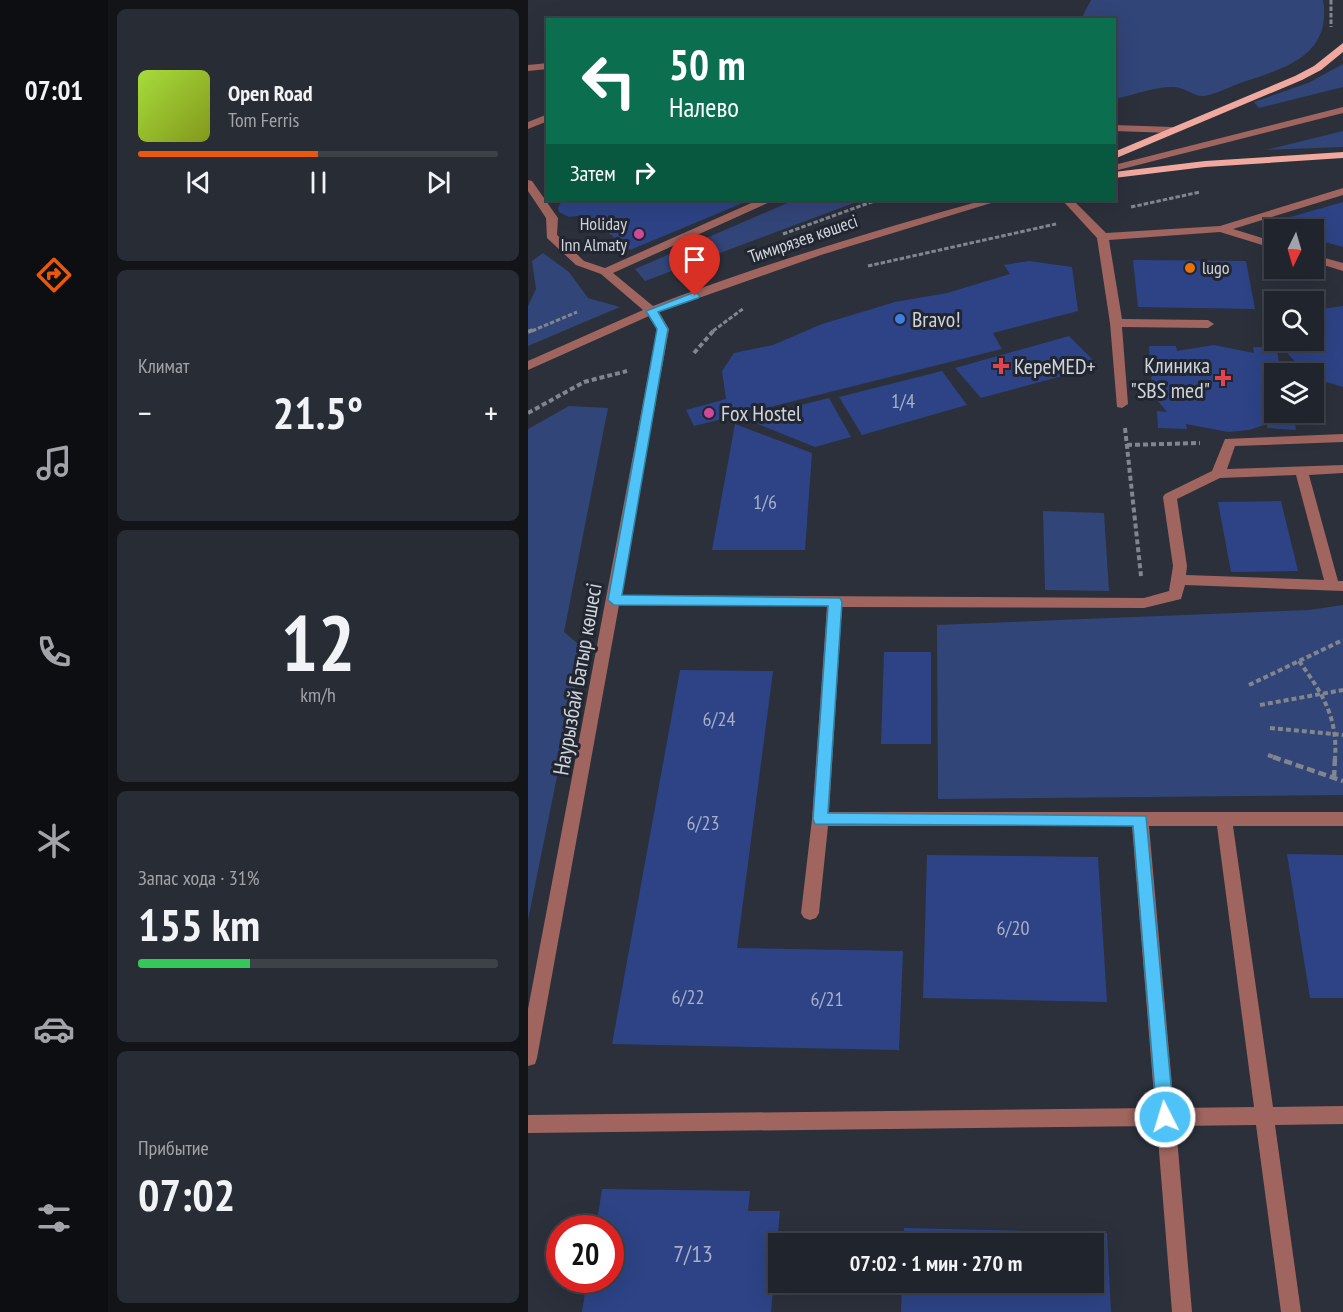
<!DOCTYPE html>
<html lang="ru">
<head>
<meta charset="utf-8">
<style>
  :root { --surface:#20242c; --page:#282c34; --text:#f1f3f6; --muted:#a2a4a9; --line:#3d4148; --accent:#ea580c }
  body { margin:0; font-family:"PT Sans Narrow",sans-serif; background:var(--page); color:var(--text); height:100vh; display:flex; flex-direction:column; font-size:22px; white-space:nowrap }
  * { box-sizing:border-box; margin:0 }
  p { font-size:20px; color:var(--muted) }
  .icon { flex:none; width:33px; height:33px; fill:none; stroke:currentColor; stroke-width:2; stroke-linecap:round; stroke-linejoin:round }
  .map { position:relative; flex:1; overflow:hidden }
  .drawer { display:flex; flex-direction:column; gap:9px; padding:9px; background:#121418; width:420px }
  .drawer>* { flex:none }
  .guide { position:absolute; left:18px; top:18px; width:570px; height:183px; border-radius:0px; box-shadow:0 6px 24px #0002,0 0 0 2px var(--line); background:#0b6e4f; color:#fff; overflow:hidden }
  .needle { width:39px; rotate:185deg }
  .fabs { position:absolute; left:736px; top:219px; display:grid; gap:12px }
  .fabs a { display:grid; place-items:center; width:60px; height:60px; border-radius:0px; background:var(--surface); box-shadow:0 6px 24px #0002,0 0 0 2px var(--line); font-size:30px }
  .speed { position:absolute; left:18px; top:1215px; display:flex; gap:12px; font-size:30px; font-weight:700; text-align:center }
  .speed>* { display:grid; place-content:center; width:78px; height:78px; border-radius:50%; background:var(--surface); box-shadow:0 6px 24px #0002,0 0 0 2px var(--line); line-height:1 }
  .speed .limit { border:9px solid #d22; background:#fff; color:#111 }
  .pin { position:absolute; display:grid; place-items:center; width:51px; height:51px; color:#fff; margin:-62px -26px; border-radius:50% 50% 50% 0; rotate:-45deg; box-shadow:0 0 6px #0007 }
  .pin .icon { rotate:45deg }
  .me { position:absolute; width:66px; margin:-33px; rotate:355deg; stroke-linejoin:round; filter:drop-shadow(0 0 4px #0008) }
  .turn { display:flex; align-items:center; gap:21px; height:126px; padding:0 24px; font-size:27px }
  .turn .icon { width:78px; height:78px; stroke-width:2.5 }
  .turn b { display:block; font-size:42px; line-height:51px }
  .then { display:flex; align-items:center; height:57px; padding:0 24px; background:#0003; gap:12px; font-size:22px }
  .big { font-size:45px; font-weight:800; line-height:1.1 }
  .drawer .card { flex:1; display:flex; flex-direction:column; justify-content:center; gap:9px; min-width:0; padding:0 21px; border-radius:9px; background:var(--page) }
  .drawer .dial { align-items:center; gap:0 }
  .dial b { font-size:78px; line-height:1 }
  .song { display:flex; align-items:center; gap:18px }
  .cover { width:72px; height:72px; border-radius:9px; background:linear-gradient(135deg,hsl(80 70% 55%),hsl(70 70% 35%)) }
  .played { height:6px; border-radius:3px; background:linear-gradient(90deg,var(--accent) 50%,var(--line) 50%) }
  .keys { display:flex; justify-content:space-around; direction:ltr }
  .heat { display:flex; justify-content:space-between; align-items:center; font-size:33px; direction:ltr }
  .charge { height:9px; border-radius:4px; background:linear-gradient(90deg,#34c759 31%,var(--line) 0) }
  .trip { position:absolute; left:240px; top:1233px; width:336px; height:60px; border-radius:0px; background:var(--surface); box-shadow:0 6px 24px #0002,0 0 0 2px var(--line); font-weight:800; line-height:60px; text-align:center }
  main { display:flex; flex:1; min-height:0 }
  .tabs { display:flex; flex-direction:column; width:108px; justify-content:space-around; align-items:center; background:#0d0e12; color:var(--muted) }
  .tabs .icon { width:42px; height:42px }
  .tabs .current { color:var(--accent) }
  .tabs b { font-size:27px; color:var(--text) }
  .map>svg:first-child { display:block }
</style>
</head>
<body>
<main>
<nav class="tabs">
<b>07:01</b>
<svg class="icon current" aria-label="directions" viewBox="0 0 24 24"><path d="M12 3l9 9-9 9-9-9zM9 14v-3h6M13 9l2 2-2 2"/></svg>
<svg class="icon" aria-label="music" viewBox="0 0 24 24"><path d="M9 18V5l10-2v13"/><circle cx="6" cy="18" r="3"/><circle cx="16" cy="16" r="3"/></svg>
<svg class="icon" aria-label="phone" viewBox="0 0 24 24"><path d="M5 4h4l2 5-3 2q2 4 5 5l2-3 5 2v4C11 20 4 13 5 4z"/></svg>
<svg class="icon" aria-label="climate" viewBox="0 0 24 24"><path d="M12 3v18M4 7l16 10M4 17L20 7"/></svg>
<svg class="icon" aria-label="car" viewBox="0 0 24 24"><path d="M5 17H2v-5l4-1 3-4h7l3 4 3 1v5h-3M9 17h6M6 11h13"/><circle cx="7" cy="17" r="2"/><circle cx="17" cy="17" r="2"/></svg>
<svg class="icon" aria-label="filters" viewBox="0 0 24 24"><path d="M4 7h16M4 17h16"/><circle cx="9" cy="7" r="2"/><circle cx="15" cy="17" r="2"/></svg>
</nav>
<section class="drawer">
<div class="card">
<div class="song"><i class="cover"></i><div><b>Open Road</b><p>Tom Ferris</p></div></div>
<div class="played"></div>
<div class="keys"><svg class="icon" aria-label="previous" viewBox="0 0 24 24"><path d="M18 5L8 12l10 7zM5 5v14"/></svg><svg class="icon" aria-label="pause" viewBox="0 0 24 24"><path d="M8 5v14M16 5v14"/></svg><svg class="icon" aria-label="next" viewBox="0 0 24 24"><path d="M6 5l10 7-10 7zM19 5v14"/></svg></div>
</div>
<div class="card"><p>Климат</p>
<div class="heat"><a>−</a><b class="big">21.5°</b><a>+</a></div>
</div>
<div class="card dial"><b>12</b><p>km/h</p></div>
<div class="card"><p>Запас хода · 31%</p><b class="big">155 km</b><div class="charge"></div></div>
<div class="card"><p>Прибытие</p><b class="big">07:02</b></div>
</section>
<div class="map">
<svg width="815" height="1312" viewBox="0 0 815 1312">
  <rect width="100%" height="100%" fill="#2b303b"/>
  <g fill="#324578">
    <path d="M563 0H795C804 55 758 68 715 82 703 86 689 94 676 96 666 97 655 86 645 87 626 87 605 95 587 99L586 20 553 19Z"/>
    <polygon points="815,64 815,87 731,108 726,102 780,83"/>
    <polygon points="815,131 815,147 738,150"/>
    <polygon points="266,200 334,200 117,281 107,269"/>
    <polygon points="15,253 41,272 60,298 92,307 0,346 0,306 8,289 4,261"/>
    <polygon points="41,406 80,408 36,632 55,648 0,920 0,429"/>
    <polygon points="515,511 576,513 581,591 517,590"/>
    <polygon points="815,605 815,795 410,799 409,625 781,610"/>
  </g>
  <g fill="#2d4385">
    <polygon points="34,200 222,200 102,250 58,215 41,217 31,212 30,208"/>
    <polygon points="815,202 815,247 786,239 786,230 755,230 745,222"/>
    <polygon points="605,260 718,261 727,309 610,307"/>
    <polygon points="501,261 544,267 550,311 465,333 474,349 166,426 158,410 198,399 194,371 206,353 245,345 294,324 367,302 419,293 482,274 476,265"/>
    <polygon points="815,306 815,387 795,381 796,386 786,386 786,374 766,374 765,369 774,369 760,354 757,340 786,340 786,310"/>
    <polygon points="541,336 571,366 453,398 427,368"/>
    <polygon points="686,345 726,353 725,347 749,348 751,363 744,363 755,374 747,374 747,412 766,412 768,430 739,428 739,424 721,430 700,432 658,424 659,429 630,428 629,411 639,412 625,395 623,378 632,362 622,362 621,346 648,346 649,351"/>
    <polygon points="414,371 439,405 334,435 311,397"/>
    <polygon points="301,398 323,437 287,447 217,419"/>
    <polygon points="207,424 284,453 277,550 184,550"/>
    <polygon points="753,501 770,571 703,572 690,502"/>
    <polygon points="356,652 403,652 403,744 353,744"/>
    <polygon points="152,670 245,671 209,948 375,951 371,1050 84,1044"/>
    <polygon points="759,854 815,855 815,998 782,998"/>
    <polygon points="399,855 570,857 579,1002 395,998"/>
    <polygon points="74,1189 222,1191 220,1211 252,1211 243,1312 54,1312 59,1280 82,1280 82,1228 68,1228"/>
    <polygon points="376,1228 579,1233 583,1312 373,1312 374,1282 566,1282 566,1244 375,1244"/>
  </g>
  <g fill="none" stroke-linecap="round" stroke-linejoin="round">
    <g stroke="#81858e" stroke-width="3" stroke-dasharray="4.5 2" stroke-linecap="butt">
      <polyline points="803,0 803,27"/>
      <polyline points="603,207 672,192"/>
      <polyline points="255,234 349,200"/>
      <polyline points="340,266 528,224"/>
      <polyline points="4,331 49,312"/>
      <polyline points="185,331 216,308"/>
    </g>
    <g stroke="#81858e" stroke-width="4" stroke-dasharray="5 3" stroke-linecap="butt">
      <polyline points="0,332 7,329"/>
      <polyline points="166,353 187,329"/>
      <polyline points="0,413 56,382 99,371"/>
      <polyline points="597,428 613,576"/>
      <polyline points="599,445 672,443"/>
      <path d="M771 661C794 693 810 717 807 758"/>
      <polyline points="721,685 815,640"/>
      <polyline points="732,705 815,690"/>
      <polyline points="742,728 815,735"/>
      <polyline points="740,755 749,758"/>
    </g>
    <g stroke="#81858e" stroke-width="4.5" stroke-dasharray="8 4" stroke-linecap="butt">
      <polyline points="745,757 815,781"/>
      <polyline points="806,778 807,757"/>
    </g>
    <g fill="#a0655f" fill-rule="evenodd">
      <polygon points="20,63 20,69 0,71 0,65"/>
      <polygon points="815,107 815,113 586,171 586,165"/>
      <polygon points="20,114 20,121 0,129 0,122"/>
      <polygon points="586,125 644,127 649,130 644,133 586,131"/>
      <path d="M0 180 4 181 30 218 29 235 56 261 77 268 230 200H243L242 202 85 273 125 306C234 264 345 231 456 200H473L293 255 131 312 141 329 93 595 616 598 641 591 645 566 635 497 637 494 684 471 697 439 815 434V442L707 446 699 469 815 465V473L781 475 810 581H815V591L657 585 653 599 616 608 314 607 301 812H815V826H705L745 1107 815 1106V1124L747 1125 773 1312H753L728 1125 648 1126 664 1312H644L629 1126 0 1133V1115L627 1108 604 826H300L291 913 288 918 282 920 276 918 273 913 284 819 299 606 91 605 9 1058 7 1064 0 1066V1009L129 329 121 316 0 370V361L115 310 73 274 48 265 19 238 18 218 0 191ZM768 475 796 580 658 575 659 566 649 499 692 478ZM621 826H689L726 1107 646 1108Z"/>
      <polygon points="815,188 815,195 705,229 747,242 747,249 692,232 581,240 594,319 680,320 686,324 680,328 594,327 600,404 594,408 589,407 582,323 569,238 534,200 545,200 578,233 692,226"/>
      <polygon points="786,255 815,263 815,271 786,262"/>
    </g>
    <g fill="#f1a89f" fill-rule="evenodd">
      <polygon points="815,43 815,52 793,70 774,80 586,159 586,152 593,149 767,76 786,66"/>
      <polygon points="815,152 815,158 677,167 586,178 586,172 677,161"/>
    </g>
  </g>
  <polygon fill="#4fc3f7" stroke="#337fa1" stroke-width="1.5" points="167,292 172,296 170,298 130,312 140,329 94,595 312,598 314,602 300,813 618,816 646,1117 643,1122 637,1125 631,1122 629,1117 605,826 287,824 285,819 300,606 86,605 80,600 129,329 118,311"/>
  <g fill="#d1479c" stroke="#222631" stroke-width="2">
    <circle cx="111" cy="234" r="6"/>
    <circle cx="181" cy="413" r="6"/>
  </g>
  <circle fill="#e8710a" stroke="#222631" stroke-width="2" cx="662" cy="268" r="6"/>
  <circle fill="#3f7fe0" stroke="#222631" stroke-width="2" cx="372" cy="319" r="6"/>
  <g fill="#e0444e" stroke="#222631" stroke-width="2">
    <path d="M470 357h6v6h6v6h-6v6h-6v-6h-6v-6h6z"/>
    <path d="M692 369h6v6h6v6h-6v6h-6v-6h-6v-6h6z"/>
  </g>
  <g text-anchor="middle" stroke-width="6" stroke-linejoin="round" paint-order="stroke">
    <g font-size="18" fill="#d0d4db" stroke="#222631" text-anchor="end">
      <text x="99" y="230">Holiday<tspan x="99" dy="21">Inn Almaty</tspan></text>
      <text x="674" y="274" text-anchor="start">lugo</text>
    </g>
    <g font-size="18" fill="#d0d4db" stroke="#222631">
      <text transform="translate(275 239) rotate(-19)" y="6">Тимирязев көшесі</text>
    </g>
    <g font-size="20" fill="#a7b0c6">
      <text x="375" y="408">1/4</text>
      <text x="237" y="509">1/6</text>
      <text x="191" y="726">6/24</text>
      <text x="175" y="830">6/23</text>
      <text x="485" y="935">6/20</text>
      <text x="160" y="1004">6/22</text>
      <text x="299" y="1006">6/21</text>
    </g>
    <g font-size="22" fill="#d0d4db" stroke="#222631" text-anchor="start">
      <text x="384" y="327">Bravo!</text>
      <text x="682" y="373" text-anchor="end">Клиника<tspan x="682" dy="25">"SBS med"</tspan></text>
      <text x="486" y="374">КереMED+</text>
      <text x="193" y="421">Fox Hostel</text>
    </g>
    <g font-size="22" fill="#d0d4db" stroke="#222631">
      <text transform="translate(49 679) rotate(-80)" y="8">Наурызбай Батыр көшесі</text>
    </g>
    <g font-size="24" fill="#a7b0c6">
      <text x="165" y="1262">7/13</text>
    </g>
  </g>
</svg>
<div class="fabs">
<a><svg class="needle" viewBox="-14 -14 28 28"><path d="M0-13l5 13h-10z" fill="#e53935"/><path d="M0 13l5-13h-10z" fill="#a2a4a9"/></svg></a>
<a><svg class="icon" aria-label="search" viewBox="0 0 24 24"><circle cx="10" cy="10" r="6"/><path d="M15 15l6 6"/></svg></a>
<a><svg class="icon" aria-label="layers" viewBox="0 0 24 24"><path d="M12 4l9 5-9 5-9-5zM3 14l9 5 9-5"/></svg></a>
</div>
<div class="speed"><div class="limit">20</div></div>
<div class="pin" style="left:167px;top:296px;background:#d93025"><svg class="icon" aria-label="arrive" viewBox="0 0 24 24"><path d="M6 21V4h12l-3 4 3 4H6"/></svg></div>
<svg class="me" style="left:637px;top:1117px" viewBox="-20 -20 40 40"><circle r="17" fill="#4fc3f7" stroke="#fff" stroke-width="3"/><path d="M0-11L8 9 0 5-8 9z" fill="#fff"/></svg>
<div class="trip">07:02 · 1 мин · 270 m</div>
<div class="guide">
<div class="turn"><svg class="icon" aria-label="left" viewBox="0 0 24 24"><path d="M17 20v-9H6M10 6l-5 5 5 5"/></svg><div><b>50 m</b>Налево</div></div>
<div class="then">Затем<svg class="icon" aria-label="right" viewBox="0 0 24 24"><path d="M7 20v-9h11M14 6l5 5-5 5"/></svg></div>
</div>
</div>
</main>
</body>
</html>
